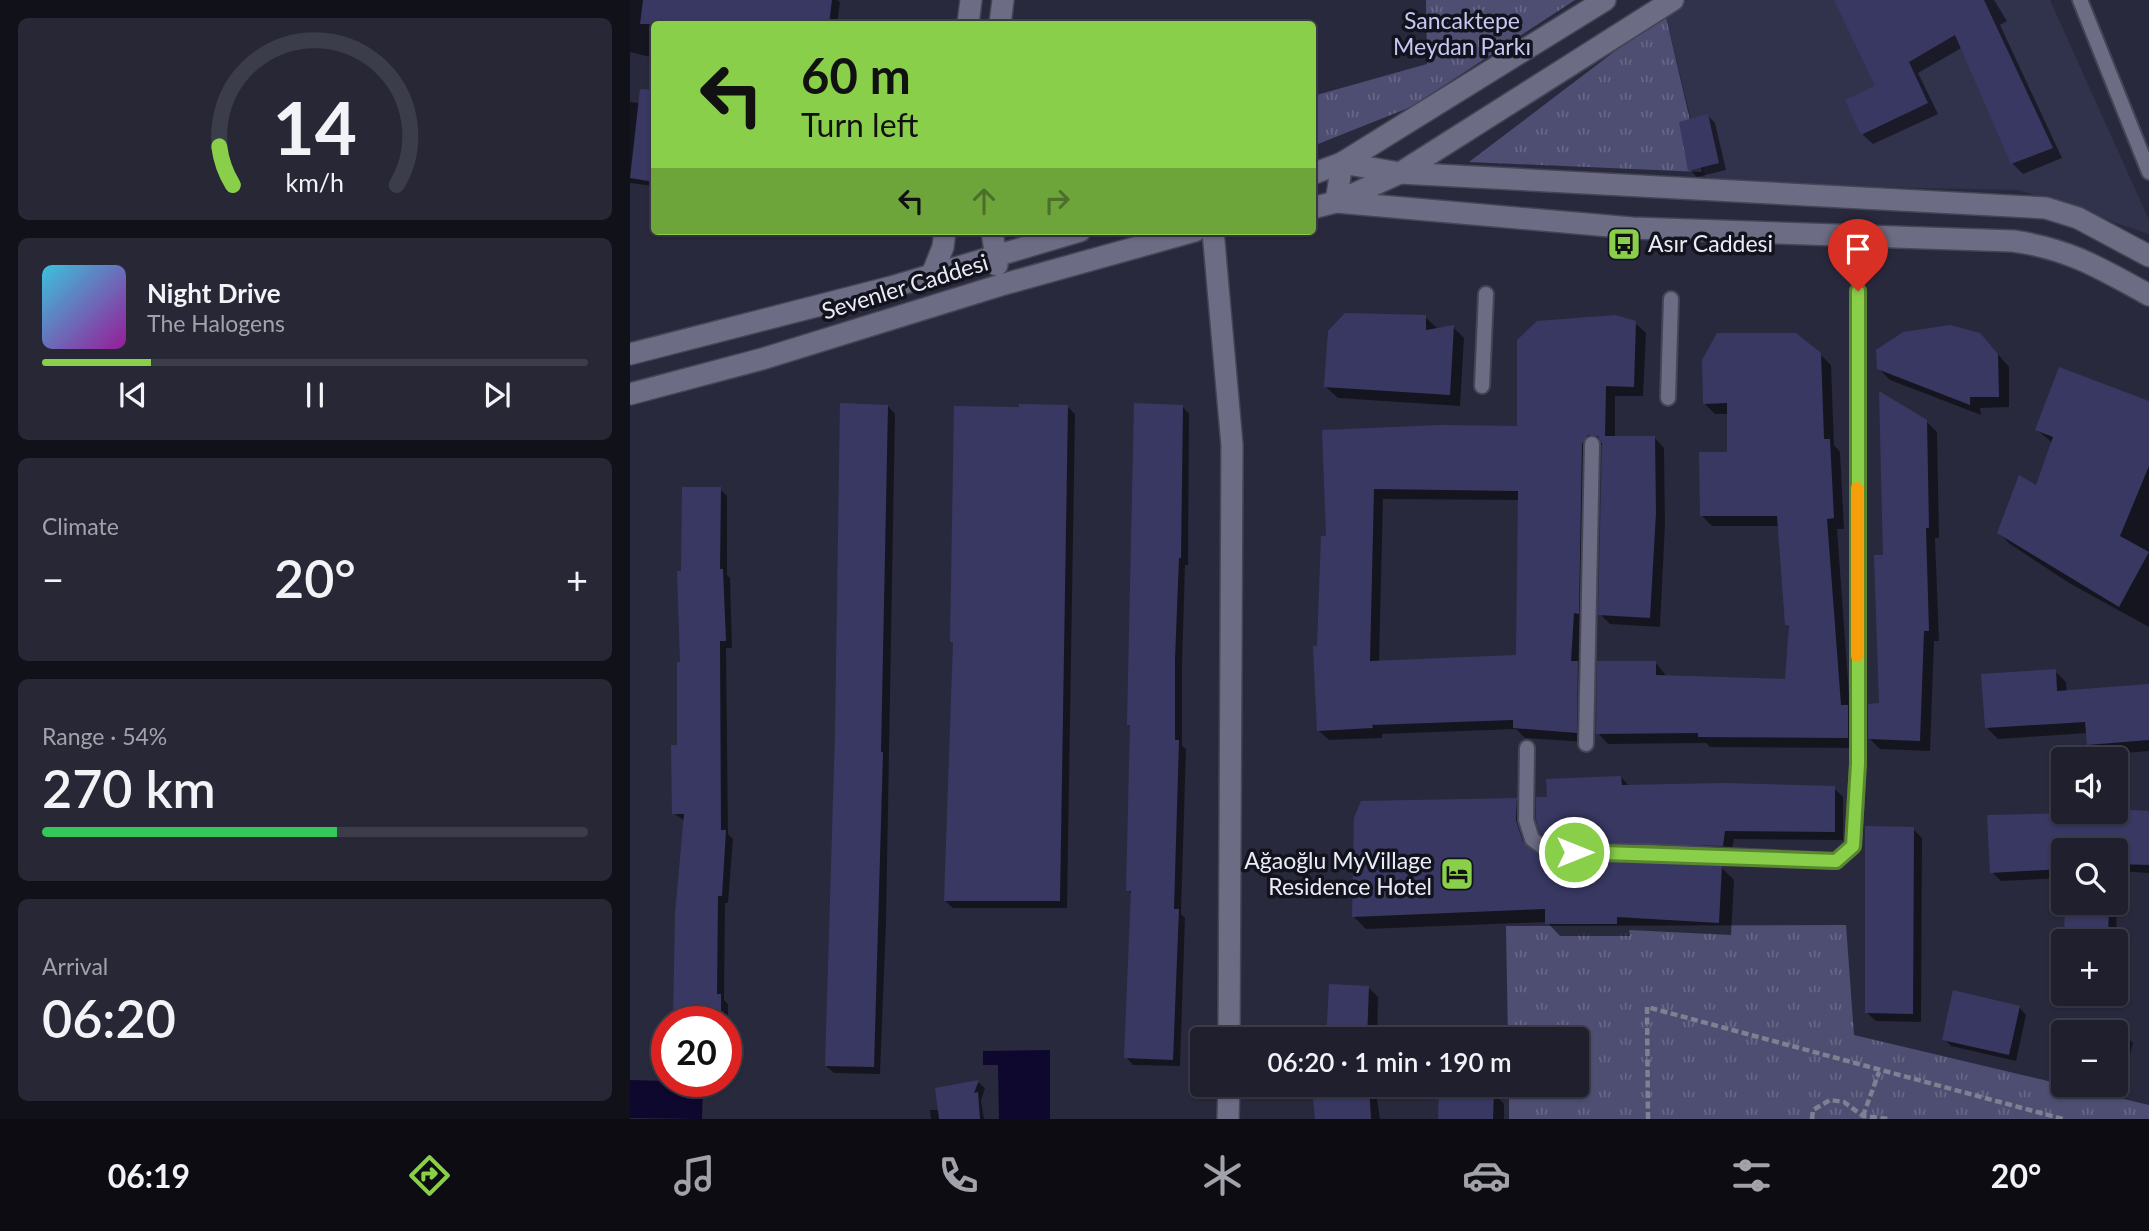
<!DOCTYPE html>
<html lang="en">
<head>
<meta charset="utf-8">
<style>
  :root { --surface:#1f1f2e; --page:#272736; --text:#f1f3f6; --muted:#a1a2aa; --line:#3c3d4a; --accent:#89cf49 }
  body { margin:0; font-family:Lato,sans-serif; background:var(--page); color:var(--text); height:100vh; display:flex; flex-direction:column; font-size:26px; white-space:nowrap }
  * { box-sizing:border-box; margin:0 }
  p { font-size:23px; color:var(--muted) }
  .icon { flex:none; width:38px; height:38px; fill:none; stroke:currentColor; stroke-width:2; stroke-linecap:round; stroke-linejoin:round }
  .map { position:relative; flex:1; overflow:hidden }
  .details { display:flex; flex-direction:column; gap:18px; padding:18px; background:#111119; width:630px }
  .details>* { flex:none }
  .banner { position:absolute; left:21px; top:21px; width:665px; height:214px; border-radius:7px; box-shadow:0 2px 5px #0004,0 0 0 2px var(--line); background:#89cf49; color:#111; overflow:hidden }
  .buttons { position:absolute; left:1421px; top:747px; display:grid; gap:14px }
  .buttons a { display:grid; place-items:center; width:77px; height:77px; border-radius:7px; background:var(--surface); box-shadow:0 2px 5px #0004,0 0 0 2px var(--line); font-size:35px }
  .speed { position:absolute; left:21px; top:1006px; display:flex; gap:14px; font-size:35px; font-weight:700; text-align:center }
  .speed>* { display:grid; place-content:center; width:91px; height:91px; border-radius:50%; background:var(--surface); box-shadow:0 2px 5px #0004,0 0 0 2px var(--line); line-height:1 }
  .speed .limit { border:10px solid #d22; background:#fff; color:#111 }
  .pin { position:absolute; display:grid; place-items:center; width:60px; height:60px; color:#fff; margin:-72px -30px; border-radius:50% 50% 50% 0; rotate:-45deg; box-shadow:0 0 7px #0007 }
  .pin .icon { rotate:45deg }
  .me { position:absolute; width:77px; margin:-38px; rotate:90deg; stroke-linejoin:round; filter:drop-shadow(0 0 5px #0008) }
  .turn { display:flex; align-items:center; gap:24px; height:147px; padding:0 35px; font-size:32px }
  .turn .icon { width:91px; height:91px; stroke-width:2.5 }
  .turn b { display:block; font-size:49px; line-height:60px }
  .lanes { display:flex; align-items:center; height:66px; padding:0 35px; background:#0003; justify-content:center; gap:35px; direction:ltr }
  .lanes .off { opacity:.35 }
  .big { font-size:52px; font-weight:600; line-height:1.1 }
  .details .widget { flex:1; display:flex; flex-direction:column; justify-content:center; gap:10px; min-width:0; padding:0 24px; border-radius:10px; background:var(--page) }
  .details .dial { align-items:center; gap:0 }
  .dial svg { height:182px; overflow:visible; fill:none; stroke:var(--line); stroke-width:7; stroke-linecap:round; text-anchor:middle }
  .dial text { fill:var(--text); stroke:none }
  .song { display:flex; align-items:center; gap:21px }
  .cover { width:84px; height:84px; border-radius:10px; background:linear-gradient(135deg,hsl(190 70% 55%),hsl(300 70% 35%)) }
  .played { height:7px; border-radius:4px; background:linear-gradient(90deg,var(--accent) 20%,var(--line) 20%) }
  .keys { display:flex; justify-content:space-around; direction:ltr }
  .heat { display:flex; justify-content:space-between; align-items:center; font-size:38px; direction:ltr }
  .charge { height:10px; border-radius:5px; background:linear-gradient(90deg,#34c759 54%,var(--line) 0) }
  .trip { position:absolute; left:560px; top:1027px; width:399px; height:70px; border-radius:7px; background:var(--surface); box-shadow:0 2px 5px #0004,0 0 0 2px var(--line); font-weight:600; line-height:70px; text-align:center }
  .dock { display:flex; height:112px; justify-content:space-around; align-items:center; background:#0c0c12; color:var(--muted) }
  .dock .icon { width:49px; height:49px }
  .dock .on { color:var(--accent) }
  .dock b { font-size:32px; color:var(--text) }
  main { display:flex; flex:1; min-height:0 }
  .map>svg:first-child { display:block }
</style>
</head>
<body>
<main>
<section class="details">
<div class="widget dial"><svg viewBox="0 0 100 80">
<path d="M14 69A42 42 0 1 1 86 69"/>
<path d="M14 69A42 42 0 0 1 8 52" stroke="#89cf49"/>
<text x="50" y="56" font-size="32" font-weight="700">14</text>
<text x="50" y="72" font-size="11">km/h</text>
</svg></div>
<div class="widget">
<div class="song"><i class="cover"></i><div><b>Night Drive</b><p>The Halogens</p></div></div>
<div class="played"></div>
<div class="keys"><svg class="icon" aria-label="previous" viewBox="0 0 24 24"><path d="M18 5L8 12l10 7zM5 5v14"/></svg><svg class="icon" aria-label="pause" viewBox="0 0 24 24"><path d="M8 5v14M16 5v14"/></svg><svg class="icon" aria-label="next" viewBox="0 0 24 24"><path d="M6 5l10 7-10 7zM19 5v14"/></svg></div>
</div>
<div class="widget"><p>Climate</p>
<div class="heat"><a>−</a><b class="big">20°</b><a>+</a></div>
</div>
<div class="widget"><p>Range · 54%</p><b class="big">270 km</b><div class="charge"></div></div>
<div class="widget"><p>Arrival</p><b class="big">06:20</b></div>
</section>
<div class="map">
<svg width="1519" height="1119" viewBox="0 0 1519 1119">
  <defs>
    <pattern id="park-tufts" width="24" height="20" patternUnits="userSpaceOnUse" patternTransform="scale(1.75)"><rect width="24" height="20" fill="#4d4e71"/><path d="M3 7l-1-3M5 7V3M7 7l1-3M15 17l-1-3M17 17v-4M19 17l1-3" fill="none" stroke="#676886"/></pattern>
  </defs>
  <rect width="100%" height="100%" fill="#29293d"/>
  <polygon fill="#31324c" points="1057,0 1420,0 1519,220 1519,234 1389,190 1077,184 1035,13"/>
  <g fill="url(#park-tufts)">
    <polygon points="796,0 945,0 781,107 683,146 683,96 797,64"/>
    <polygon points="1035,13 1072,172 839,162"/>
    <polygon points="1216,925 1224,1035 1519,1105 1519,1119 879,1119 879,1085 947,1085 947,1040 878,1039 876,926"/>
  </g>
  <g fill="#0e082e">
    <polygon points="420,1050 420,1119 369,1119 368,1065 353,1065 353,1051"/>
    <polygon points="0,1080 73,1082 72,1119 0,1118"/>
  </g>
  <g fill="#0007" fill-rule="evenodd">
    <polygon points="0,0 207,0 210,2 207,24 24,24 24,58 0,52"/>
    <polygon points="1205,0 1364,0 1377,21 1370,25 1432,158 1393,174 1382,163 1333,47 1288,73 1308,114 1243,144 1232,134 1247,87"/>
    <polygon points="0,102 24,105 24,186 0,183"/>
    <polygon points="1078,116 1085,123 1096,170 1067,177 1060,170"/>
    <polygon points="795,317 807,328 823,327 834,338 830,406 708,398 696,387"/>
    <path d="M1005 323 1016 333 1013 396H985V438L1024 437 1034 448 1035 524 1030 627 980 624 970 614 973 445H968L951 666 957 673 956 742 895 738 886 729 752 734V738L699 740 688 730 689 648 698 538 694 432 889 428ZM753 499 889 500 888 656 749 662Z"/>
    <polygon points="1361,346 1379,367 1379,407 1350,408 1351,415 1260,380 1249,369"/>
    <polygon points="1190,354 1201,365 1204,445 1210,452 1214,529 1207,529 1220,709 1228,718 1228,748 1080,747 1076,743 978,744 968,733 1026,663 1037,677 1157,680 1161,629 1156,625 1149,526 1082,526 1071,515 1099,454 1099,414 1085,414 1074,403"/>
    <polygon points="1519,403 1519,627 1439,583 1380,544 1369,533 1407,487 1423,443 1407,430"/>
    <polygon points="258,406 265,414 256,923 250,1074 204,1073 196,1066"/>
    <polygon points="552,406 559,414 558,565 555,565 552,667 552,746 556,749 551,914 555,918 550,1066 503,1065 496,1057 502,894 498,890 502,727 498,724"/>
    <polygon points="438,407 445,414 437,908 323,908 315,901 325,644 322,641"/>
    <polygon points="1296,421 1307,432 1309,538 1305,538 1309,641 1304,641 1300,751 1250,749 1239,738 1251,705 1255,556"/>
    <polygon points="90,489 97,496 97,575 100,578 102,648 96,648 98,834 103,839 98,903 95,903 94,1000 98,1004 98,1067 96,1022 45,1022 55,821 43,813 49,746 53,572"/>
    <polygon points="1425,671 1436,682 1437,692 1519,686 1519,751 1470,755 1458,744 1457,733 1368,739 1357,728"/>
    <polygon points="991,777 1000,787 1204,788 1213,797 1213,840 1104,839 1101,854 934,851 912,832 918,799"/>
    <polygon points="886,799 899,813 899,835 904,854 914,862 1091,867 1104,880 1101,935 999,930 1000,936 930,936 917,922 736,929 723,916"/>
    <polygon points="1486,811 1519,813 1519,873 1487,871 1486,974 1486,942 1436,942 1436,903 1486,903 1486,850 1433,850 1433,878 1371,881 1362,872 1359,817"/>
    <polygon points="1283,829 1292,838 1291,1022 1246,1021 1236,1012"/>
    <polygon points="739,988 748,997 747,1040 698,1040"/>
    <polygon points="1389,1007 1396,1015 1386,1061 1321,1046 1314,1039"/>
    <polygon points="1434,1020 1483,1032 1433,1032 1433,1080 1421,1071"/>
    <polygon points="1486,1033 1496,1036 1503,1043 1489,1095 1452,1085 1486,1085"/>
    <polygon points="348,1082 355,1088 351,1101 354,1119 301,1119 300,1110 309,1110"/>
    <polygon points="695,1085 745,1085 750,1119 687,1119"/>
    <polygon points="863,1093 874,1104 874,1119 810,1119"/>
  </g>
  <g fill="#393863" fill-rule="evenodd">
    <polygon points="13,0 202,0 199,24 10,24"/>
    <polygon points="1204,0 1354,0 1423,148 1381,164 1325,35 1279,62 1298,103 1231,135 1215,100 1245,86"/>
    <polygon points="10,89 24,90 24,182 0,178"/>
    <polygon points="1078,114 1089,163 1058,171 1049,122"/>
    <polygon points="715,313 796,315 796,330 824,325 820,395 694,387 698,331"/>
    <path d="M985 315 1006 321 1004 387 976 386 975 436H1025L1026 513 1020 618 968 615 972 444 968 436 958 435 952 444 949 614 944 613 941 661H948L947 733 883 728V720L742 725 743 728 687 731 683 646H687L691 536H696L692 430 811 425 887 426V340L907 321ZM744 489 888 491 886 655 740 661Z"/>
    <polygon points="1320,325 1350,333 1368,354 1369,397 1340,397 1340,405 1247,369 1246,350 1273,332"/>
    <polygon points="1087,333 1166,333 1191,353 1194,439 1200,439 1204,518 1197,519 1211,705 1218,705 1218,738 1068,737 1068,733 966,734 967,661 1026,661 1026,675 1155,679 1159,626 1155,625 1147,516 1070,516 1069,452 1097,452 1097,403 1073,404 1072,360"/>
    <polygon points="1429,367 1519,401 1519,466 1490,536 1519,552 1489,607 1367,533 1389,475 1406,485 1423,437 1405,430"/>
    <polygon points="1249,391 1297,420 1299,528 1296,528 1299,631 1294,631 1290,741 1238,739 1238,704 1249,703 1244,555 1253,555"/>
    <polygon points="210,403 258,405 251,752 253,752 244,1067 195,1066 205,733"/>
    <polygon points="504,403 553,405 551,558 549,558 545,659 545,740 549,740 544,909 549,909 543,1060 494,1058 501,891 496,891 500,725 497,725"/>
    <polygon points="389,404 438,405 430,901 314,901 323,642 320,642 324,406 389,407"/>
    <polygon points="52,487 91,487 90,569 93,569 96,641 90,641 91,830 96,830 92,896 88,896 87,994 91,994 91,1022 43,1022 45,914 54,814 42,814 41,745 47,745 47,662 50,662 47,571 51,571"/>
    <polygon points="1426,669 1427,691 1519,684 1519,740 1457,745 1455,722 1355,728 1351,674"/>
    <polygon points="991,776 992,785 1094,783 1205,786 1205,832 1095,831 1093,846 923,842 910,833 906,819 906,797 917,797 916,779"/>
    <polygon points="887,798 886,820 893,842 915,860 1092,865 1089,923 987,917 987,924 915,924 915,909 722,917 724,818 731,801"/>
    <polygon points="1486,809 1519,811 1519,865 1486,864 1486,850 1433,850 1433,869 1360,873 1357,815 1486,812"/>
    <polygon points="1235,826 1284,827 1283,1014 1235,1013"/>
    <polygon points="1435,903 1479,903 1478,942 1434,942"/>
    <polygon points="699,984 739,986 737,1040 696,1040"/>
    <polygon points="1323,990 1390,1006 1379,1055 1312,1040"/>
    <polygon points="349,1080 344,1093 348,1092 350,1119 309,1119 305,1088"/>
    <polygon points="739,1085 741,1119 685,1119 682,1087"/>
    <polygon points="809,1090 864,1091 863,1119 808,1119"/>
  </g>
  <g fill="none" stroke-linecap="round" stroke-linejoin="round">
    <defs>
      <g id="lane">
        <polyline points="1450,0 1519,172"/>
        <polyline points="852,386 856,294"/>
        <polyline points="1038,398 1041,299"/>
        <polyline points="956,744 962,444"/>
        <polyline points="897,748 896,820 902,839 920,852 1016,852 1206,861 1223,846 1228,764 1228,291"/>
      </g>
      <g id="street">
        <polyline points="583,231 602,445 599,1040"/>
        <polyline points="598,1119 599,1085"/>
      </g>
      <g id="secondary">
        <polyline points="338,24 341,0"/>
        <polyline points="370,24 373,0"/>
        <path d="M712 163 706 202 1002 228 1383 241C1439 249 1470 268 1519 295"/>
        <polyline points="712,163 770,173 1416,208 1448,218 1519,256"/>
        <polyline points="682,174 712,163 975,0"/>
        <polyline points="682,208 706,202 770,173 1043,0"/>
        <polyline points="362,231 367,265"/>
        <polyline points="303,272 313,247 315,231"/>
        <polyline points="0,354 261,287 450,231"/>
        <polyline points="0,394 132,359 371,285 565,231"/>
      </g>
    </defs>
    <use href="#lane" stroke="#464556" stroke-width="18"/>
    <use href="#street" stroke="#464556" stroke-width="24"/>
    <use href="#secondary" stroke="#464556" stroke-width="24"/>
    <g stroke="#7f8091" stroke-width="4.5" stroke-dasharray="7 3.5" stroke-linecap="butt">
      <polyline points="1233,1116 1249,1072"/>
      <polyline points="1018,1119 1017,1007 1433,1119"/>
      <polyline points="1182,1119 1183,1110 1200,1100 1214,1102 1233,1116 1260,1119"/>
    </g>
    <use href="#lane" stroke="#6c6d84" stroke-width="14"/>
    <use href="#street" stroke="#6c6d84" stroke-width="21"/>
    <use href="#secondary" stroke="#6c6d84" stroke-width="21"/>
  </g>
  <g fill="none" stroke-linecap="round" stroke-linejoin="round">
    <defs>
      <polyline id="route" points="944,852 1206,861 1223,846 1228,764 1228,291"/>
    </defs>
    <use href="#route" stroke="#59872f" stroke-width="18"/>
    <use href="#route" stroke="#89cf49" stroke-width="12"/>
    <polyline stroke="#f59e0b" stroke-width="12" points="1227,488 1227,656"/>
  </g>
  <defs>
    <symbol id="bus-square" viewBox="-11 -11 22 22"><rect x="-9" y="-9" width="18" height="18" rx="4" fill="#89cf49" stroke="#12131c"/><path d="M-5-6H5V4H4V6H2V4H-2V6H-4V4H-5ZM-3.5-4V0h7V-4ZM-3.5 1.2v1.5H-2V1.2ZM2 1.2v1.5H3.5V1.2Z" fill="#111"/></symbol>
    <symbol id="hotel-square" viewBox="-11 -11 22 22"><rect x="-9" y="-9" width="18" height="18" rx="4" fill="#89cf49" stroke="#12131c"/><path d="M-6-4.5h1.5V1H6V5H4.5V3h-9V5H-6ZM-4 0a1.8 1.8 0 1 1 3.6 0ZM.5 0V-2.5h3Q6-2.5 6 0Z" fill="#111"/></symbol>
  </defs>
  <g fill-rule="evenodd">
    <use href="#bus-square" x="975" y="225" width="38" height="38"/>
    <use href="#hotel-square" x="808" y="855" width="38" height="38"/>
  </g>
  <g text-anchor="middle" stroke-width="7" stroke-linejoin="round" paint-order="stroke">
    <g font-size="23" fill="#c5c7f4" stroke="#12131c">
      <text x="832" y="29">Sancaktepe<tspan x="832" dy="26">Meydan Parkı</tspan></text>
    </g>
    <g font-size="23" fill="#eaebf8" stroke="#12131c" text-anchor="start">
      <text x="1018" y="252">Asır Caddesi</text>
      <text x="802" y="869" text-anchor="end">Ağaoğlu MyVillage<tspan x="802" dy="26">Residence Hotel</tspan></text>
    </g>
    <g font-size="23" fill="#eaebf8" stroke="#12131c">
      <text transform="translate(275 287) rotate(-17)" y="8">Sevenler Caddesi</text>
    </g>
  </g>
</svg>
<div class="buttons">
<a><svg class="icon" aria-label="sound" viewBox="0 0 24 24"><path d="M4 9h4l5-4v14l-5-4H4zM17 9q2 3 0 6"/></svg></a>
<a><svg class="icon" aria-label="search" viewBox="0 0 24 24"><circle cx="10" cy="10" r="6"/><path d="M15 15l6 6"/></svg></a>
<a>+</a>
<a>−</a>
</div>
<div class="speed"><div class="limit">20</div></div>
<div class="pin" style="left:1228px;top:291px;background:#d93025"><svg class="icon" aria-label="arrive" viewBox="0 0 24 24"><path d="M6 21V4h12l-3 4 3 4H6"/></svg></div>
<svg class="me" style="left:944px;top:852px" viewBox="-20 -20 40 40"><circle r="17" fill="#89cf49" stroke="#fff" stroke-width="3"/><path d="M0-11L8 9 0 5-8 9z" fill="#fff"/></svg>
<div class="trip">06:20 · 1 min · 190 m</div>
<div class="banner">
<div class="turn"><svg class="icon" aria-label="left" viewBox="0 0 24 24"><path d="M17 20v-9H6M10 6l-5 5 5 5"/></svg><div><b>60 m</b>Turn left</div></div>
<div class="lanes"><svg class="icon" aria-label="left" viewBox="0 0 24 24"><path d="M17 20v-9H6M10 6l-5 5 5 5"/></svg><svg class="icon off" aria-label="ahead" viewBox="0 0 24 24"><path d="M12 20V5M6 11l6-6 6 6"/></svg><svg class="icon off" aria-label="right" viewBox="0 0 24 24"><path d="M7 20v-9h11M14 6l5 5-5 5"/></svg></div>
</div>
</div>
</main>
<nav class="dock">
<b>06:19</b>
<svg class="icon on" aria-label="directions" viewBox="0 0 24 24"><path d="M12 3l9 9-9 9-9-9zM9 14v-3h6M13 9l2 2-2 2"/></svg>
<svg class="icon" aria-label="music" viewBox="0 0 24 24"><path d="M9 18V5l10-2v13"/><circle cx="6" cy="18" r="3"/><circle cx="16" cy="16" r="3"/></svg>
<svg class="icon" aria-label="phone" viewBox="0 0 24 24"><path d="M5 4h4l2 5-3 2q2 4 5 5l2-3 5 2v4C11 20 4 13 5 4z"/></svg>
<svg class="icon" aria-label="climate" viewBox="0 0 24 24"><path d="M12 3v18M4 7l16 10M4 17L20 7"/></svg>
<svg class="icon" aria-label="car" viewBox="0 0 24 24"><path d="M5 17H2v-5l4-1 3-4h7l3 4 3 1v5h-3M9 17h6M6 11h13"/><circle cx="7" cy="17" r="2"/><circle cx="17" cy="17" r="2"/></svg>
<svg class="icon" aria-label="filters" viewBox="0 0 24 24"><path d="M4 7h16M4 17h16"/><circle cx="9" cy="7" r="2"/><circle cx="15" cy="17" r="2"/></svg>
<b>20°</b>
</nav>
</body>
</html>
